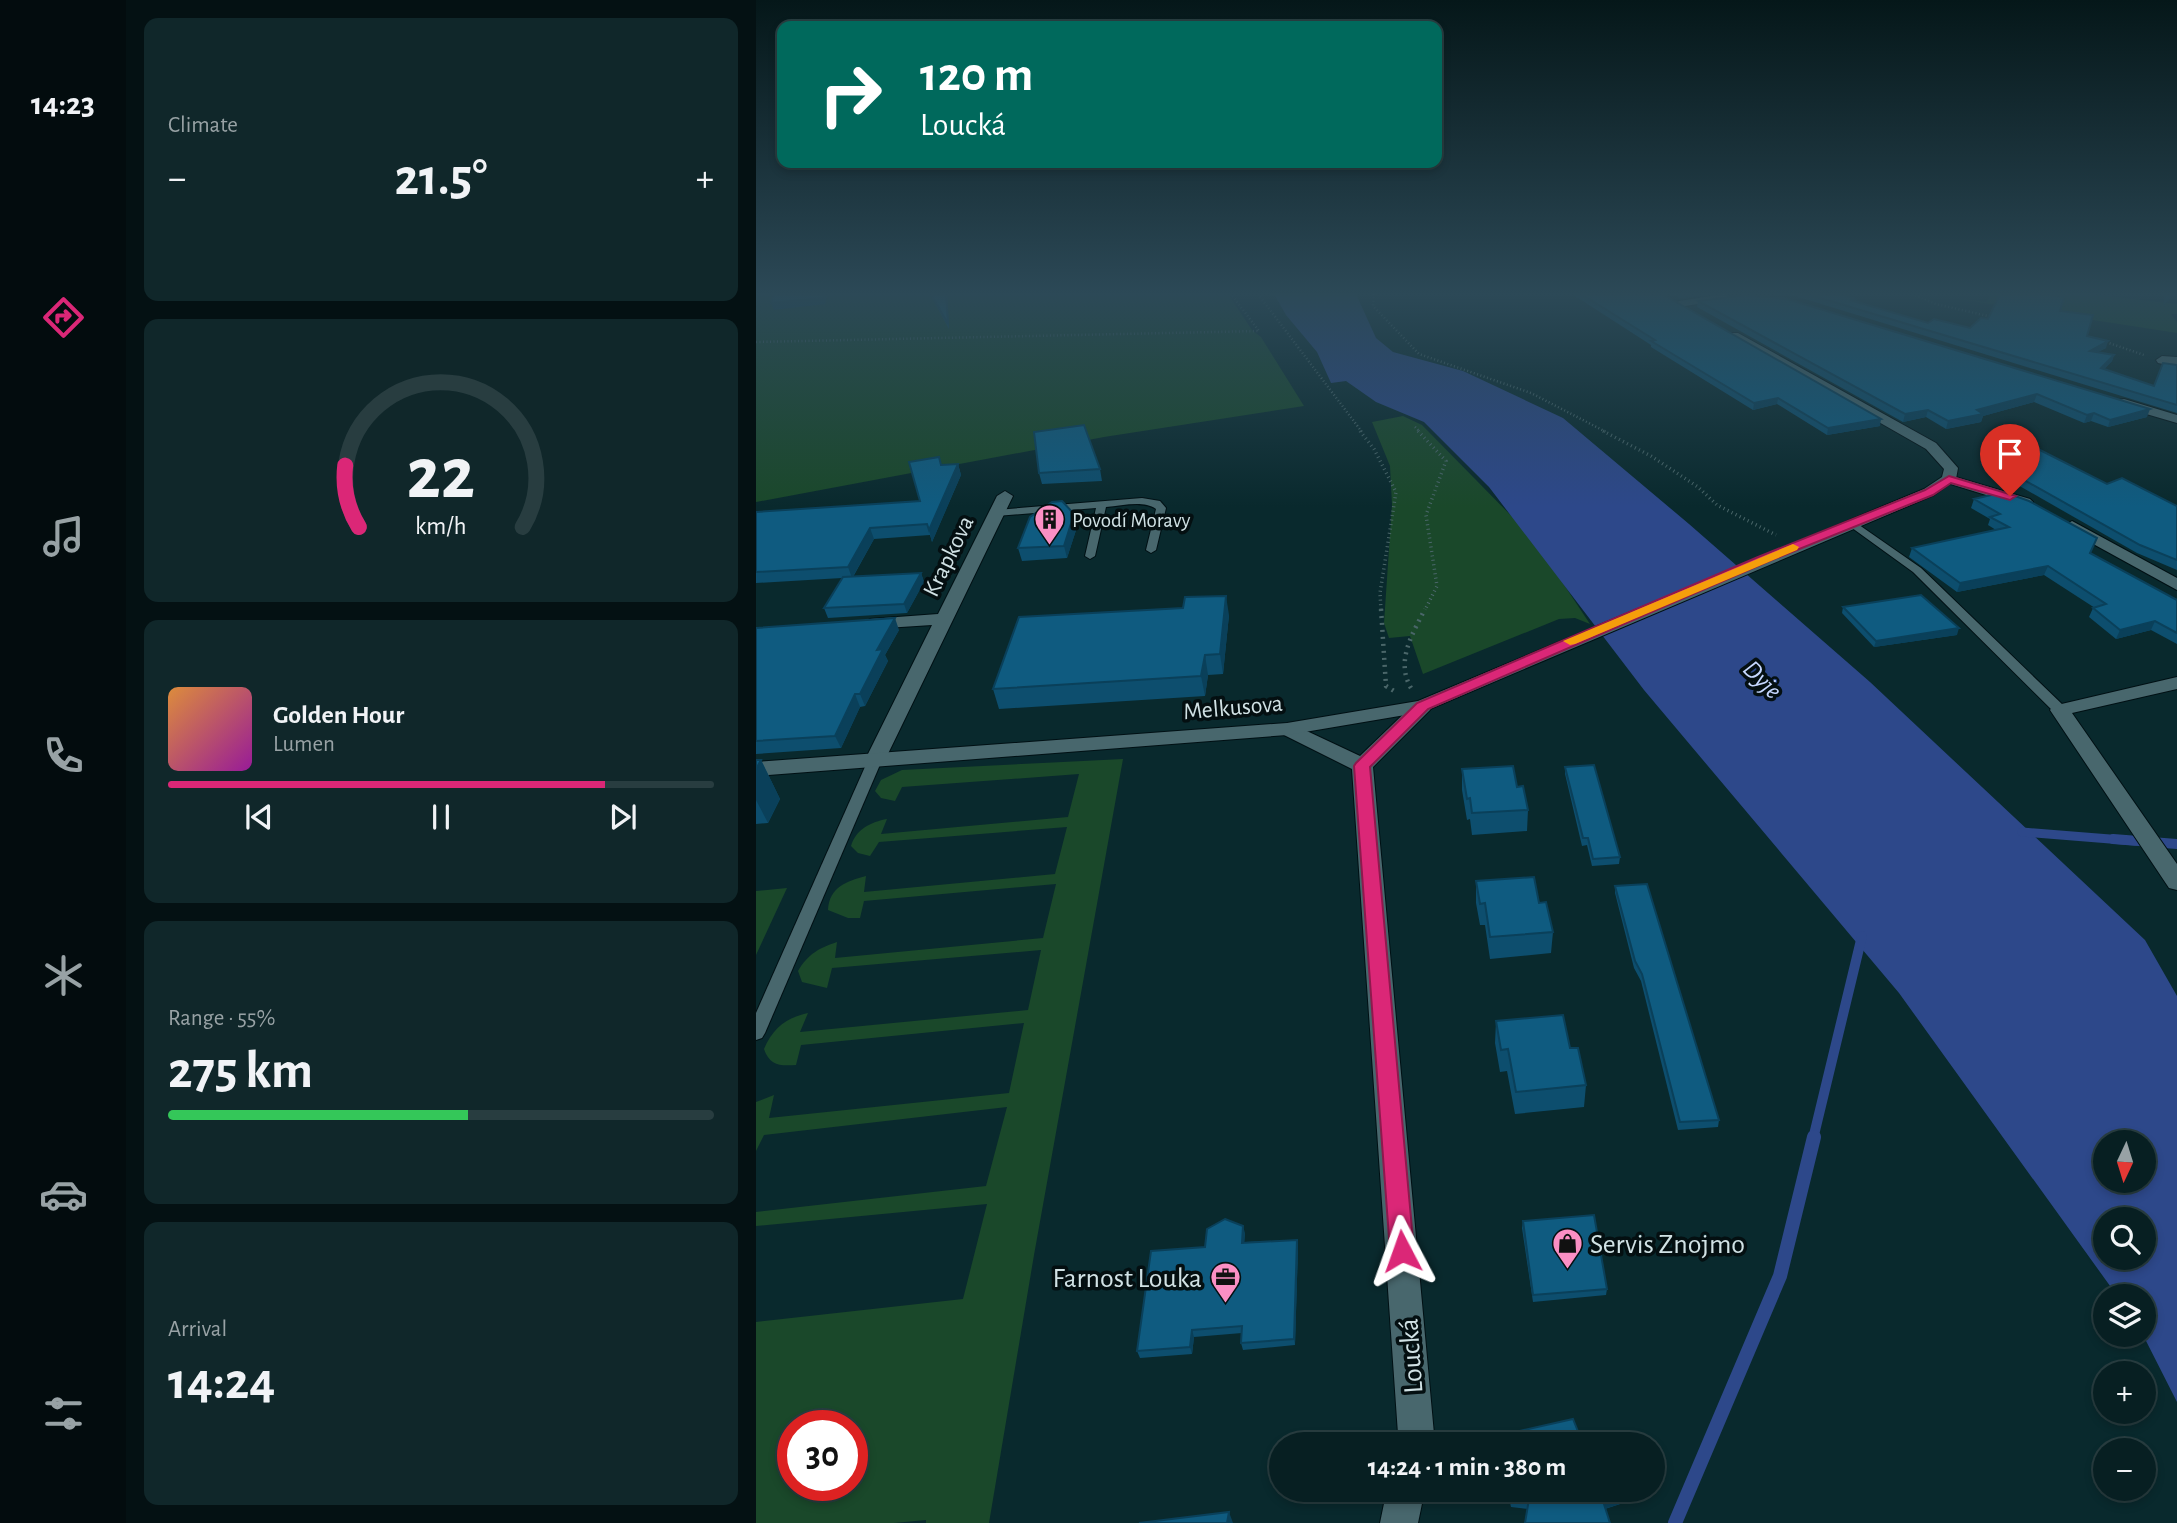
<!DOCTYPE html>
<html lang="en">
<head>
<meta charset="utf-8">
<style>
  :root { --surface:#071f22; --page:#10272a; --text:#f1f3f6; --muted:#98a2a5; --line:#283d40; --accent:#db2777 }
  body { margin:0; font-family:"Alegreya Sans",sans-serif; background:var(--page); color:var(--text); height:100vh; display:flex; flex-direction:column; font-size:26px; white-space:nowrap }
  * { box-sizing:border-box; margin:0 }
  p { font-size:23px; color:var(--muted) }
  .icon { flex:none; width:38px; height:38px; fill:none; stroke:currentColor; stroke-width:2; stroke-linecap:round; stroke-linejoin:round }
  .map { position:relative; flex:1; overflow:hidden }
  .drawer { display:flex; flex-direction:column; gap:18px; padding:18px; background:#041113; width:630px }
  .drawer>* { flex:none }
  .top-card { position:absolute; left:21px; top:21px; width:665px; height:147px; border-radius:14px; box-shadow:0 4px 10px #0003,0 0 0 2px var(--line); background:#00695c; color:#fff; overflow:hidden }
  .needle { width:46px; rotate:184deg }
  .controls { position:absolute; left:1337px; top:1130px; display:grid; gap:14px }
  .controls a { display:grid; place-items:center; width:63px; height:63px; border-radius:50%; background:var(--surface); box-shadow:0 4px 10px #0003,0 0 0 2px var(--line); font-size:35px }
  .speed { position:absolute; left:21px; top:1410px; display:flex; gap:14px; font-size:35px; font-weight:700; text-align:center }
  .speed>* { display:grid; place-content:center; width:91px; height:91px; border-radius:50%; background:var(--surface); box-shadow:0 4px 10px #0003,0 0 0 2px var(--line); line-height:1 }
  .speed .limit { border:10px solid #d22; background:#fff; color:#111 }
  .pin { position:absolute; display:grid; place-items:center; width:60px; height:60px; color:#fff; margin:-72px -30px; border-radius:50% 50% 50% 0; rotate:-45deg; box-shadow:0 0 7px #0007 }
  .pin .icon { rotate:45deg }
  .me { position:absolute; width:77px; margin:-38px; rotate:356deg; stroke-linejoin:round; filter:drop-shadow(0 0 5px #0008) }
  .turn { display:flex; align-items:center; gap:24px; height:147px; padding:0 28px; font-size:32px }
  .turn .icon { width:91px; height:91px; stroke-width:2.5 }
  .turn b { display:block; font-size:49px; line-height:60px }
  .big { font-size:52px; font-weight:700; line-height:1.1 }
  .drawer .card { flex:1; display:flex; flex-direction:column; justify-content:center; gap:10px; min-width:0; padding:0 24px; border-radius:14px; background:var(--page) }
  .drawer .dial { align-items:center; gap:0 }
  .dial svg { height:182px; overflow:visible; fill:none; stroke:var(--line); stroke-width:7; stroke-linecap:round; text-anchor:middle }
  .dial text { fill:var(--text); stroke:none }
  .song { display:flex; align-items:center; gap:21px }
  .cover { width:84px; height:84px; border-radius:10px; background:linear-gradient(135deg,hsl(30 70% 55%),hsl(300 70% 35%)) }
  .played { height:7px; border-radius:4px; background:linear-gradient(90deg,var(--accent) 80%,var(--line) 80%) }
  .keys { display:flex; justify-content:space-around; direction:ltr }
  .heat { display:flex; justify-content:space-between; align-items:center; font-size:38px; direction:ltr }
  .charge { height:10px; border-radius:5px; background:linear-gradient(90deg,#34c759 55%,var(--line) 0) }
  .trip { position:absolute; left:513px; top:1432px; width:396px; height:70px; border-radius:35px; background:var(--surface); box-shadow:0 4px 10px #0003,0 0 0 2px var(--line); font-weight:700; line-height:70px; text-align:center }
  main { display:flex; flex:1; min-height:0 }
  .menu { display:flex; flex-direction:column; width:126px; justify-content:space-around; align-items:center; background:#030c0e; color:var(--muted) }
  .menu .icon { width:49px; height:49px }
  .menu .selected { color:var(--accent) }
  .menu b { font-size:32px; color:var(--text) }
  .map>svg:first-child { display:block }
</style>
</head>
<body>
<main>
<nav class="menu">
<b>14:23</b>
<svg class="icon selected" aria-label="directions" viewBox="0 0 24 24"><path d="M12 3l9 9-9 9-9-9zM9 14v-3h6M13 9l2 2-2 2"/></svg>
<svg class="icon" aria-label="music" viewBox="0 0 24 24"><path d="M9 18V5l10-2v13"/><circle cx="6" cy="18" r="3"/><circle cx="16" cy="16" r="3"/></svg>
<svg class="icon" aria-label="phone" viewBox="0 0 24 24"><path d="M5 4h4l2 5-3 2q2 4 5 5l2-3 5 2v4C11 20 4 13 5 4z"/></svg>
<svg class="icon" aria-label="climate" viewBox="0 0 24 24"><path d="M12 3v18M4 7l16 10M4 17L20 7"/></svg>
<svg class="icon" aria-label="car" viewBox="0 0 24 24"><path d="M5 17H2v-5l4-1 3-4h7l3 4 3 1v5h-3M9 17h6M6 11h13"/><circle cx="7" cy="17" r="2"/><circle cx="17" cy="17" r="2"/></svg>
<svg class="icon" aria-label="filters" viewBox="0 0 24 24"><path d="M4 7h16M4 17h16"/><circle cx="9" cy="7" r="2"/><circle cx="15" cy="17" r="2"/></svg>
</nav>
<section class="drawer">
<div class="card"><p>Climate</p>
<div class="heat"><a>−</a><b class="big">21.5°</b><a>+</a></div>
</div>
<div class="card dial"><svg viewBox="0 0 100 80">
<path d="M14 69A42 42 0 1 1 86 69"/>
<path d="M14 69A42 42 0 0 1 8 42" stroke="#db2777"/>
<text x="50" y="56" font-size="32" font-weight="700">22</text>
<text x="50" y="72" font-size="11">km/h</text>
</svg></div>
<div class="card">
<div class="song"><i class="cover"></i><div><b>Golden Hour</b><p>Lumen</p></div></div>
<div class="played"></div>
<div class="keys"><svg class="icon" aria-label="previous" viewBox="0 0 24 24"><path d="M18 5L8 12l10 7zM5 5v14"/></svg><svg class="icon" aria-label="pause" viewBox="0 0 24 24"><path d="M8 5v14M16 5v14"/></svg><svg class="icon" aria-label="next" viewBox="0 0 24 24"><path d="M6 5l10 7-10 7zM19 5v14"/></svg></div>
</div>
<div class="card"><p>Range · 55%</p><b class="big">275 km</b><div class="charge"></div></div>
<div class="card"><p>Arrival</p><b class="big">14:24</b></div>
</section>
<div class="map">
<svg width="1421" height="1523" viewBox="0 0 1421 1523">
  <rect width="100%" height="100%" fill="#09292d"/>
  <g fill="#1a482a" fill-rule="evenodd">
    <polygon points="0,294 472,294 496,330 505,337 548,406 348,437 0,502"/>
    <polygon points="1235,294 1335,294 1421,304 1421,314 1415,314 1421,322 1421,333 1190,297 1231,302"/>
    <polygon points="647,416 666,425 777,538 834,624 819,618 803,619 667,674 654,636 633,638 628,623 636,505 634,466 616,422"/>
    <path d="M367 759 278 1255 233 1523H170V1520L138 1523H0V1322L207 1299 231 1204 0 1226V1212L230 1186 251 1107 8 1135 0 1151V1102L18 1095 13 1118 253 1093 268 1023 45 1045 40 1065C24 1066 14 1066 8 1049 17 1028 30 1018 52 1013L44 1032 272 1010 285 950 76 968 71 988 46 982 42 971C52 954 63 948 81 942L79 958 287 938 300 884 108 901 104 918H92L72 910C73 887 91 881 110 876L108 892 299 874 311 827 123 842 114 856 102 853 95 846C100 829 115 822 131 819L125 834 312 817 323 774 146 787 139 801 125 798 119 791 125 780 146 770ZM96 1426V1486H37V1426Z"/>
    <polygon points="31,888 0,955 0,891"/>
  </g>
  <path fill="#2d488a" fill-rule="evenodd" d="M518 294H600L620 338 637 352 707 371 807 418 933 524 1114 682 1389 940 1421 996V1402L1387 1335 1388 1297H1362L1143 993 888 690 733 487 668 422 620 402 590 381 575 383 561 352 530 315ZM1349 1143H1388V1181H1349ZM1349 1220H1388V1258H1349Z"/>
  <g fill="none" stroke-linecap="round" stroke-linejoin="round">
    <polyline stroke="#2d488a" stroke-width="9" points="1266,832 1379,841"/>
    <g stroke="#2d488a" stroke-width="10">
      <polyline points="1357,839 1421,844"/>
      <polyline points="1057,1139 1106,936"/>
    </g>
    <polyline stroke="#2d488a" stroke-width="14" points="919,1523 1024,1276 1058,1137"/>
    <defs>
      <g id="service">
        <path d="M386 498 404 501 410 508 400 550 395 553 390 550 400 509C387 500 366 506 350 507L339 556 334 559 329 556 340 508 240 516 235 513 240 510Z"/>
        <polygon points="1096,520 1165,568 1309,707 1311,710 1309,713 1299,713 1157,572 1092,525 1091,523"/>
        <polygon points="119,756 126,760 9,1033 6,1038 0,1040 0,1013 112,760"/>
      </g>
      <g id="minor">
        <polygon points="968,294 973,295 973,299 923,307 918,304 923,301"/>
        <polygon points="1406,356 1421,357 1421,367 1402,363 1400,360"/>
        <polygon points="1368,399 1421,415 1421,423 1363,406 1363,400"/>
        <polygon points="1193,475 1274,499 1277,502 1269,507 1188,482 1186,479 1188,476"/>
        <polygon points="249,491 257,496 129,760 126,765 112,765 109,760 176,625 114,629 105,624 114,619 182,614 241,496"/>
        <polygon points="1316,521 1421,578 1421,590 1310,529 1308,526"/>
        <polygon points="1421,677 1421,689 1316,713 1421,864 1421,890 1413,888 1294,710 1297,706"/>
        <polygon points="667,700 674,702 677,706 674,710 617,767 678,1434 676,1444 640,1444 642,1434 596,769 524,733 521,729 524,725 538,725 604,756 660,702"/>
        <polygon points="631,1489 669,1489 662,1523 624,1523"/>
      </g>
      <polygon id="tertiary" points="974,333 982,333 1180,443 1202,468 1200,479 1178,495 667,712 531,735 0,776 0,762 531,723 662,701 1168,489 1186,477 1188,469 1170,449 974,337"/>
    </defs>
    <use href="#service" stroke="#001014" stroke-width="2"/>
    <use href="#minor" stroke="#001014" stroke-width="2"/>
    <use href="#tertiary" stroke="#001014" stroke-width="2"/>
    <g stroke="#4a6669" stroke-width="2.5" stroke-dasharray="1 2.5" stroke-linecap="butt">
      <polyline points="502,294 606,432"/>
      <polyline points="618,294 617,306 663,354 775,393 850,432"/>
      <polyline points="1156,294 1180,304 1236,317"/>
      <polyline points="1347,341 1388,355"/>
      <polyline points="0,342 503,331 475,294"/>
      <polyline points="659,427 664,432"/>
    </g>
    <g stroke="#4a6669" stroke-width="3.5" stroke-dasharray="1 3.5" stroke-linecap="butt">
      <polyline points="604,431 618,449 640,492 624,593 625,610"/>
      <polyline points="662,431 690,461 670,515 681,586 669,610"/>
      <polyline points="847,431 895,456 942,487 961,505 1020,535"/>
    </g>
    <g stroke="#4a6669" stroke-width="4.5" stroke-dasharray="2 5" stroke-linecap="butt">
      <polyline points="625,609 630,686 638,691"/>
      <path d="M655 688C639 661 657 633 669 609"/>
    </g>
    <use href="#service" fill="#48676d" fill-rule="evenodd"/>
    <use href="#minor" fill="#48676d" fill-rule="evenodd"/>
    <use href="#tertiary" fill="#48676d" fill-rule="evenodd"/>
  </g>
  <g fill="#0d4e6e">
    <polygon points="174,294 191,294 193,329"/>
    <polygon points="816,294 906,294 1124,426 1071,435 1021,404 997,410 895,347 895,345"/>
    <polygon points="916,294 959,294 924,298"/>
    <polygon points="1015,294 1086,294 1098,301 1172,323 1214,328 1232,319 1304,311 1331,336 1350,348 1342,352 1358,355 1356,361 1348,369 1398,386 1421,365 1421,413 1036,295"/>
    <polygon points="942,301 1391,417 1352,427 1335,421 1328,423 1278,402 1227,416 1225,422 1190,429 1170,417 1147,422 941,307"/>
    <polygon points="1227,457 1351,484 1421,506 1421,570 1381,553 1225,464"/>
    <polygon points="202,464 205,475 176,542 174,535 118,539 97,577 165,573 168,582 151,613 72,618 68,608 86,578 0,583 0,512 164,501 186,465"/>
    <polygon points="344,469 346,481 286,484 283,473"/>
    <polygon points="1218,499 1334,553 1421,600 1421,644 1395,630 1360,639 1333,617 1337,608 1339,608 1288,575 1201,592 1153,557 1156,548 1240,530 1232,525 1234,519 1215,508"/>
    <polygon points="321,527 311,558 266,561 262,548"/>
    <polygon points="1087,607 1201,635 1118,647 1086,613"/>
    <polygon points="473,615 467,674 452,675 449,696 243,709 237,689"/>
    <polygon points="0,628 143,630 129,655 132,661 109,706 104,707 85,748 0,754"/>
    <polygon points="0,760 5,760 24,799 12,823 0,824"/>
    <polygon points="809,767 864,857 863,864 836,866 831,845 826,846 809,774"/>
    <polygon points="706,769 761,787 772,810 771,831 716,835 714,819 711,820 706,790"/>
    <polygon points="720,881 783,903 797,932 795,953 734,959 729,925 724,925 720,903"/>
    <polygon points="859,886 963,1120 962,1127 922,1130 885,981 878,968 859,893"/>
    <polygon points="740,1021 814,1048 830,1085 828,1107 759,1114 751,1071 744,1072 739,1043"/>
    <polygon points="767,1221 851,1289 850,1295 777,1302 766,1228"/>
    <polygon points="489,1233 488,1242 541,1240 542,1247 539,1345 487,1350 485,1343 486,1333 438,1337 436,1354 384,1358 381,1351 449,1247"/>
    <polygon points="900,1483 898,1493 849,1509 772,1509 755,1507 751,1489 896,1489"/>
  </g>
  <g fill="#0a405a">
    <polygon points="68,294 72,294 69,304 18,310 15,303"/>
    <polygon points="190,294 191,294 193,329 192,324"/>
    <polygon points="925,294 959,294 924,298"/>
    <polygon points="1415,294 1418,294 1407,306 1409,301"/>
    <polygon points="1352,341 1350,348 1331,357 1334,351"/>
    <polygon points="1358,355 1356,361 1343,375 1345,368"/>
    <polygon points="1281,394 1278,402 1227,416 1225,422 1190,429 1192,421 1221,410"/>
    <polygon points="1022,398 1021,404 997,410 998,403"/>
    <polygon points="1394,409 1391,417 1352,427 1354,420"/>
    <polygon points="1172,410 1170,417 1147,422 1149,414"/>
    <polygon points="1338,413 1335,421 1328,423 1331,415"/>
    <polygon points="1125,419 1124,426 1071,435 1072,428"/>
    <polygon points="202,464 205,475 176,542 173,530"/>
    <polygon points="318,514 321,527 311,558 308,546"/>
    <polygon points="114,528 118,539 96,578 92,567"/>
    <polygon points="1292,566 1288,575 1201,592 1204,583"/>
    <polygon points="165,573 168,582 151,613 148,604"/>
    <polygon points="470,596 473,615 467,674 464,654"/>
    <polygon points="139,618 143,630 129,655 132,661 109,706 104,694 121,650"/>
    <polygon points="1399,621 1395,630 1360,639 1364,630"/>
    <polygon points="1203,628 1201,635 1118,647 1120,641"/>
    <polygon points="449,655 452,675 449,696 445,676"/>
    <polygon points="99,694 104,707 85,748 79,736"/>
    <polygon points="5,760 24,799 12,823 0,800 0,769"/>
    <polygon points="487,1226 489,1233 488,1250 486,1243"/>
    <polygon points="541,1240 542,1247 539,1345 538,1339"/>
    <polygon points="436,1330 438,1337 436,1354 434,1347"/>
    <polygon points="900,1483 898,1493 845,1510 847,1501 882,1489 896,1489 896,1485"/>
    <polygon points="473,1512 477,1523 471,1523"/>
  </g>
  <g fill="#0f5b80" stroke="#0a405a" stroke-width="2">
    <polygon points="18,294 68,294 67,298 15,303"/>
    <polygon points="175,294 190,294 192,324"/>
    <polygon points="825,294 906,294 1125,419 1072,428 1022,398 998,403 895,341 899,340"/>
    <polygon points="1051,294 1086,294 1099,299 1094,300 1172,323 1178,319 1214,328 1225,318 1232,319 1244,294 1287,294 1308,297 1304,311 1337,315 1331,336 1352,341 1334,351 1358,355 1345,368 1398,386 1407,363 1421,365 1421,405"/>
    <polygon points="1409,294 1415,294 1409,301"/>
    <polygon points="990,295 1031,299 1394,409 1354,420 1338,413 1331,415 1281,394 1221,410 1227,414 1192,421 1172,410 1149,414 942,301"/>
    <polygon points="328,425 344,469 283,473 278,432"/>
    <polygon points="1278,447 1351,484 1366,478 1421,506 1421,560 1384,545 1227,457"/>
    <polygon points="183,457 185,465 202,464 173,530 171,524 114,528 92,567 0,572 0,512 164,501 153,462"/>
    <polygon points="1248,492 1273,501 1341,538 1334,553 1421,600 1421,633 1399,621 1364,630 1337,608 1350,604 1292,566 1204,583 1156,548 1253,527 1234,517 1244,514 1218,499"/>
    <polygon points="306,501 318,514 308,546 262,548 274,517 296,502"/>
    <polygon points="165,573 148,604 68,608 87,577"/>
    <polygon points="1165,595 1203,628 1120,641 1087,607"/>
    <polygon points="470,596 464,654 449,655 445,676 237,689 263,617 427,608 429,597"/>
    <polygon points="139,618 121,650 127,649 104,694 99,694 79,736 0,741 0,628"/>
    <polygon points="0,760 5,760 0,769"/>
    <polygon points="838,765 864,857 837,859 832,838 827,838 809,767"/>
    <polygon points="757,766 761,787 767,786 772,810 716,813 714,798 711,799 706,769"/>
    <polygon points="778,877 783,903 790,902 797,932 734,937 729,903 724,904 720,881"/>
    <polygon points="891,884 963,1120 924,1122 886,974 879,961 859,886"/>
    <polygon points="807,1015 814,1048 822,1048 830,1085 760,1092 752,1049 745,1050 740,1021"/>
    <polygon points="838,1215 851,1289 777,1295 767,1221"/>
    <polygon points="469,1219 487,1226 486,1243 541,1240 538,1339 485,1343 486,1326 436,1330 434,1347 381,1351 395,1251 449,1247 451,1229"/>
    <polygon points="817,1419 827,1444 743,1444 741,1436"/>
    <polygon points="896,1469 900,1483 896,1485"/>
    <polygon points="754,1489 882,1489 847,1501 854,1523 769,1523 773,1499 756,1498"/>
    <polygon points="473,1512 471,1523 383,1523"/>
  </g>
  <linearGradient id="sky" x2="0" y2="1"><stop stop-color="#051719"/><stop offset="0.58" stop-color="#2c4957"/><stop offset="1" stop-color="#2c4957" stop-opacity="0"/></linearGradient>
  <rect width="1421" height="507" fill="url(#sky)"/>
  <polygon fill="#db2777" stroke="#8e194d" stroke-width="2" points="1193,476 1260,496 1254,500 1195,483 1177,495 1011,562 672,709 614,767 658,1251 655,1259 646,1263 638,1259 634,1251 598,766 600,763 661,703 1002,557 1169,490"/>
  <polygon fill="#f59e0b" points="1037,544 1043,547 1041,550 819,644 814,645 807,641"/>
  <defs>
    <symbol id="building-pin" viewBox="-11 -11 22 30"><path d="M0 17L-7.5 6A9.5 9.5 0 1 1 7.5 6Z" fill="#fb8fc4" stroke="#040f11"/><path d="M-4-6H4V6H1V3H-1V6H-4ZM-2.5-4.3h1.7v1.8h-1.7ZM.8-4.3h1.7v1.8H.8ZM-2.5-1h1.7V.8h-1.7ZM.8-1h1.7V.8H.8Z" fill="#111"/></symbol>
    <symbol id="shop-pin" viewBox="-11 -11 22 30"><path d="M0 17L-7.5 6A9.5 9.5 0 1 1 7.5 6Z" fill="#fb8fc4" stroke="#040f11"/><path d="M-5-2.5h2.3a2.7 3.5 0 0 1 5.4 0H5L5.5 6h-11ZM-1.5-2.5h3a1.5 2.3 0 0 0-3 0Z" fill="#111"/></symbol>
    <symbol id="office-pin" viewBox="-11 -11 22 30"><path d="M0 17L-7.5 6A9.5 9.5 0 1 1 7.5 6Z" fill="#fb8fc4" stroke="#040f11"/><path d="M-6-3h4V-5.5h4V-3h4V5H-6ZM-1-4.5V-3h2v-1.5ZM-6 0V1H6V0Z" fill="#111"/></symbol>
  </defs>
  <g fill-rule="evenodd">
    <use href="#building-pin" x="276" y="502" width="35" height="47"/>
    <use href="#shop-pin" x="794" y="1226" width="35" height="47"/>
    <use href="#office-pin" x="452" y="1260" width="35" height="47"/>
  </g>
  <g text-anchor="middle" stroke-width="7" stroke-linejoin="round" paint-order="stroke">
    <g font-size="21" fill="#d1e2e5" stroke="#040f11" text-anchor="start">
      <text x="316" y="527">Povodí Moravy</text>
    </g>
    <g font-size="24" fill="#d1e2e5" stroke="#040f11">
      <text transform="translate(192 556) rotate(-64)" y="8">Krapkova</text>
      <text transform="translate(477 707) rotate(-5)" y="8">Melkusova</text>
    </g>
    <g font-size="26" font-style="italic" fill="#c6d8ff" stroke="#040f11">
      <text transform="translate(1007 679) rotate(45)" y="9">Dyje</text>
    </g>
    <g font-size="28" fill="#d1e2e5" stroke="#040f11" text-anchor="start">
      <text x="834" y="1253">Servis Znojmo</text>
      <text x="446" y="1287" text-anchor="end">Farnost Louka</text>
    </g>
    <g font-size="28" fill="#d1e2e5" stroke="#040f11">
      <text transform="translate(654 1356) rotate(-94)" y="10">Loucká</text>
    </g>
  </g>
</svg>
<div class="controls">
<a><svg class="needle" viewBox="-14 -14 28 28"><path d="M0-13l5 13h-10z" fill="#e53935"/><path d="M0 13l5-13h-10z" fill="#98a2a5"/></svg></a>
<a><svg class="icon" aria-label="search" viewBox="0 0 24 24"><circle cx="10" cy="10" r="6"/><path d="M15 15l6 6"/></svg></a>
<a><svg class="icon" aria-label="layers" viewBox="0 0 24 24"><path d="M12 4l9 5-9 5-9-5zM3 14l9 5 9-5"/></svg></a>
<a>+</a>
<a>−</a>
</div>
<div class="speed"><div class="limit">30</div></div>
<div class="pin" style="left:1254px;top:496px;background:#d93025"><svg class="icon" aria-label="arrive" viewBox="0 0 24 24"><path d="M6 21V4h12l-3 4 3 4H6"/></svg></div>
<svg class="me" style="left:646px;top:1251px" viewBox="-20 -20 40 40"><path d="M0-17L14 15 0 8-14 15z" fill="#db2777" stroke="#fff" stroke-width="4"/></svg>
<div class="trip">14:24 · 1 min · 380 m</div>
<div class="top-card">
<div class="turn"><svg class="icon" aria-label="right" viewBox="0 0 24 24"><path d="M7 20v-9h11M14 6l5 5-5 5"/></svg><div><b>120 m</b>Loucká</div></div>
</div>
</div>
</main>
</body>
</html>
